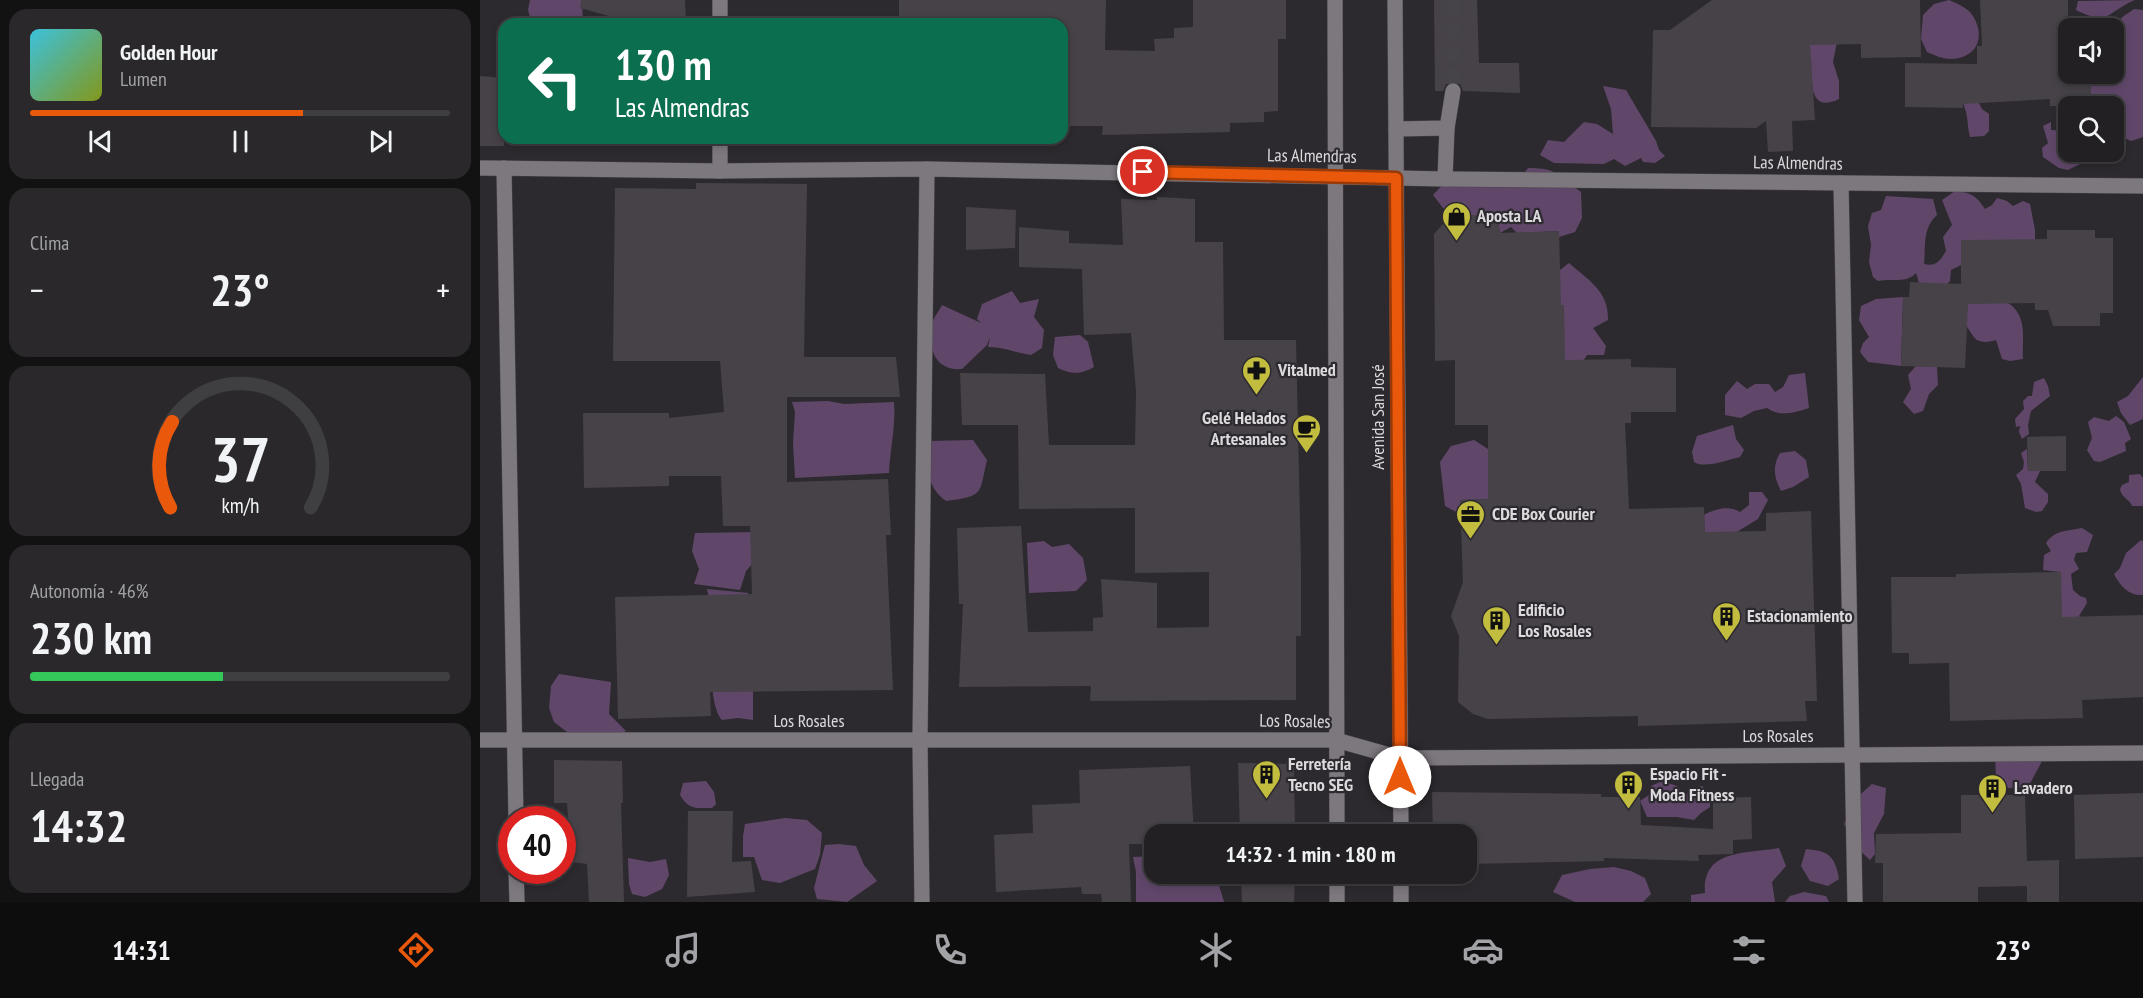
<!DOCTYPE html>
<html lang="es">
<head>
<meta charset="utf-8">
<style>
  :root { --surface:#222023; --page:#2a282b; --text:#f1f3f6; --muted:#a2a3a6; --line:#3f3e41; --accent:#ea580c }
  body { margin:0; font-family:"PT Sans Narrow",sans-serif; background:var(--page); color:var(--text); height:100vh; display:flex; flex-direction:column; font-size:22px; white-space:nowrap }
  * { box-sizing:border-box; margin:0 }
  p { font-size:20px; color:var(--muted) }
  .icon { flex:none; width:33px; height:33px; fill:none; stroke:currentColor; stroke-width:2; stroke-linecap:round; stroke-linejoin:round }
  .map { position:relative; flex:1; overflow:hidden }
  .panel { display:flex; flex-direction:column; gap:9px; padding:9px; background:#131213; width:480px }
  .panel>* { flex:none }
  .guide { position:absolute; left:18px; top:18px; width:570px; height:126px; border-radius:18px; box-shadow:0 3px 9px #0003,0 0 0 2px var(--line); background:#0b6e4f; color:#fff; overflow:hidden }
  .fabs { position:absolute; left:1578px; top:18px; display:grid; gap:12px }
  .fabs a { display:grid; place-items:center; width:66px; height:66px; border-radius:12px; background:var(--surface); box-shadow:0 3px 9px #0003,0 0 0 2px var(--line); font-size:30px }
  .speed { position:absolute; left:18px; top:806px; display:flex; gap:12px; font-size:30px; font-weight:700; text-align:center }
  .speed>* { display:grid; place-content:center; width:78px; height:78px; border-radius:50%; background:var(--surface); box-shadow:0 3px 9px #0003,0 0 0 2px var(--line); line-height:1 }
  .speed .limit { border:9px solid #d22; background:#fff; color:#111 }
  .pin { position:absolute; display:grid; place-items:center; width:51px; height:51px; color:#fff; margin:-26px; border:3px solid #fff; border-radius:50%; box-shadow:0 2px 6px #0007 }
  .me { position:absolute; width:66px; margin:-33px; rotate:0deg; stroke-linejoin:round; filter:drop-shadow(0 0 4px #0008) }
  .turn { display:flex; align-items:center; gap:21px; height:126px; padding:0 18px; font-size:27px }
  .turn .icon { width:78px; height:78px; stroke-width:2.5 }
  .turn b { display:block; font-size:42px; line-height:51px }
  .big { font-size:45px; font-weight:800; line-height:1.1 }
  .panel .tile { flex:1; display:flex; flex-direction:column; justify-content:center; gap:9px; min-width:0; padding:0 21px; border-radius:18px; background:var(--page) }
  .panel .dial { align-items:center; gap:0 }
  .dial svg { height:156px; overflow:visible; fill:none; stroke:var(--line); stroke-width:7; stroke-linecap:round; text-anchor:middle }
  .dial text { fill:var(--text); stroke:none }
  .song { display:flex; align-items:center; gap:18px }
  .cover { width:72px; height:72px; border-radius:9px; background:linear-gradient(135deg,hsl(190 70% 55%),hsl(70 70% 35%)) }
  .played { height:6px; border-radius:3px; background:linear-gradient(90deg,var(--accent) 65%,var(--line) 65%) }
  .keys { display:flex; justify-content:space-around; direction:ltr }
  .heat { display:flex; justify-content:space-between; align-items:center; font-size:33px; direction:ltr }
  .charge { height:9px; border-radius:4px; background:linear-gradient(90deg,#34c759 46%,var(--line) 0) }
  .trip { position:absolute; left:664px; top:824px; width:333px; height:60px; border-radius:18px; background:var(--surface); box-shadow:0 3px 9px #0003,0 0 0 2px var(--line); font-weight:800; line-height:60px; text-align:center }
  .tabs { display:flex; height:96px; justify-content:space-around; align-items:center; background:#0e0d0e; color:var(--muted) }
  .tabs .icon { width:42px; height:42px }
  .tabs .on { color:var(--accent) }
  .tabs b { font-size:27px; color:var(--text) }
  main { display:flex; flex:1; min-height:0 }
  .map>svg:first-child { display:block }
</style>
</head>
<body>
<main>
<section class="panel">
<div class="tile">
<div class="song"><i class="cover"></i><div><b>Golden Hour</b><p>Lumen</p></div></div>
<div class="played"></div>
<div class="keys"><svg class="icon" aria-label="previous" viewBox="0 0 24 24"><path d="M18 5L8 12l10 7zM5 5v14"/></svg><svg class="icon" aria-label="pause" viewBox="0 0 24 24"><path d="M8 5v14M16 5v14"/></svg><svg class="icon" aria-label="next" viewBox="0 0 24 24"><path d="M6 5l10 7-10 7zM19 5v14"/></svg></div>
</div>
<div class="tile"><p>Clima</p>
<div class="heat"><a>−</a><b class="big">23°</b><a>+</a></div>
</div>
<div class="tile dial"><svg viewBox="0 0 100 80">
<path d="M14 69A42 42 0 1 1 86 69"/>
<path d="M14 69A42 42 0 0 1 15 25" stroke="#ea580c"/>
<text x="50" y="56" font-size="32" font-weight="700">37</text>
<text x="50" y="72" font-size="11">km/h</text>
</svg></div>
<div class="tile"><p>Autonomía · 46%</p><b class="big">230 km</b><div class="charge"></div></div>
<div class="tile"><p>Llegada</p><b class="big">14:32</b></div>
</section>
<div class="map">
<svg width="1663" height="902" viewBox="0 0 1663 902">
  <rect width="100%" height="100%" fill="#2d2a2f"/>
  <g fill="#60476a">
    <polygon points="50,0 102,0 103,24 52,24 48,10"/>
    <path d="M1469 0C1476 3 1485 7 1490 12 1507 33 1499 59 1470 59 1463 59 1454 55 1447 52L1441 39 1443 15 1454 4Z"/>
    <path d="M1655 0C1626 12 1630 27 1596 10L1598 1Z"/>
    <polygon points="1654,9 1663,10 1663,137 1651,141 1634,133 1634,106 1610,106 1611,74 1634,74 1634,41 1639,40 1643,32 1641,18"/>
    <path d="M1317 31 1358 37 1353 62 1359 81V99C1328 114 1332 80 1331 60L1317 59Z"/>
    <polygon points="1123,86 1146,90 1176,141 1179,150 1185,156 1175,163 1163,162 1161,158 1145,166 1134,159 1124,164 1074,163 1060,155 1068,140 1084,142 1104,122 1117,124 1133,134 1131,109"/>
    <path d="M1483 97 1499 103 1502 109 1509 114V131L1504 136 1490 137C1488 130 1488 124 1487 117 1486 109 1483 106 1483 97Z"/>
    <polygon points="1571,122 1571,130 1588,131 1588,152 1613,152 1608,160 1588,170 1579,168 1563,157 1562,148 1568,143 1563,126"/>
    <path d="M1048 168C1079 168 1078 176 1101 192L1102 218 1095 232 1079 237V231L1037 233 1031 227 1020 233 1017 215H971L963 208 953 195 965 182 1039 179Z"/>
    <path d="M1475 191C1490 192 1497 196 1505 209L1512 205 1517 198 1527 201 1533 206 1543 201 1550 204 1555 230V240H1481V265L1471 270 1470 281 1465 286 1439 283 1436 273C1426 284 1412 278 1398 281L1393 277 1389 262 1391 245 1388 226 1392 213 1401 210 1406 196 1453 199 1457 215C1442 229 1446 245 1444 264 1456 267 1460 261 1466 251L1463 237 1472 225 1462 200Z"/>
    <path d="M1089 263C1108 280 1129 291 1128 320L1113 328 1126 346 1124 355H1107L1101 364 1099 411 1066 306 1080 270Z"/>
    <path d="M532 291 540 303 559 299 554 317 564 330 562 348 551 355C536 353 524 347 508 347L510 337 507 345 482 369C456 371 448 350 451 326 452 320 459 311 462 305L501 323 497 319 502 304Z"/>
    <polygon points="1423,297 1421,366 1388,362 1380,352 1383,343 1389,337 1379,320 1381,306 1396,299"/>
    <path d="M1471 300 1528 303C1548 316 1542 338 1543 359L1530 361 1522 359 1516 340C1510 342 1503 343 1497 340 1493 338 1475 307 1471 300Z"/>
    <path d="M600 335 608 342 614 367C602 374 591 375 578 368L573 355 575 337Z"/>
    <polygon points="1436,366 1457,367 1458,385 1449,394 1443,411 1434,414 1423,402 1431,389 1428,375"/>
    <path d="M1325 373 1329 408C1314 413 1300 417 1287 408L1274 411 1261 418 1245 415V395L1257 381 1267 389 1275 384H1289L1295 392 1303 387 1309 375Z"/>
    <polygon points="1663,377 1663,419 1650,425 1641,413 1637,402 1648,396"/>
    <polygon points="1564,378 1568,386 1570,396 1551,411 1548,425 1549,434 1542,439 1539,432 1540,426 1536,427 1535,419 1544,409 1543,401 1548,396 1552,396 1554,382"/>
    <path d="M348 401 364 404 414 402C416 426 410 449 409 473L315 478 313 443 315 412 312 402Z"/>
    <polygon points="1636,416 1644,422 1651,439 1645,443 1646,451 1620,462 1614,461 1607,450 1612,438 1608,422 1614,417 1629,421"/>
    <path d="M1253 425 1256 439 1264 450 1260 457C1248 460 1224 469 1214 462L1212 452 1217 436Z"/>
    <path d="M493 440 507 460C499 494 505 496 466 501 444 485 449 466 449 441Z"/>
    <polygon points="994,440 1008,449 1012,499 980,500 980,514 965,506 960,462 971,446"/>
    <polygon points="1547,449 1548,471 1560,471 1555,482 1568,494 1568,502 1562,511 1556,512 1545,508 1541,484 1536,475 1543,469 1544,462 1541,453"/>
    <path d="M1315 451 1326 460 1329 477 1313 487 1301 491C1294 477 1292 467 1300 453Z"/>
    <path d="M1660 474 1663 478V506H1652C1650 499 1641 498 1640 489L1642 485 1649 482V475Z"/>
    <path d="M1269 492H1282L1288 500 1278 519 1255 533 1225 542 1224 515C1235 509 1248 505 1260 512L1269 505Z"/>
    <path d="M1602 528 1613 535 1607 552 1596 553 1594 560 1599 569 1591 574 1593 590 1600 596 1606 598 1607 603 1599 616 1609 632 1581 629 1580 572 1563 570 1564 555 1571 551 1566 543C1575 530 1587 531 1602 528Z"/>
    <polygon points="276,532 273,563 266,571 260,590 214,584 219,569 212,551 215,533"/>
    <path d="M1661 540 1663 541V595C1649 596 1640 586 1634 574L1640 568 1646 553Z"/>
    <polygon points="564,541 572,547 589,544 603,558 607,580 596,591 549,593 547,543"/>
    <path d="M227 589 268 593 273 684V720L258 718 242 720C226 702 233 634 231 608 231 601 228 595 227 589Z"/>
    <polygon points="79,674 131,682 129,714 146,731 138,735 91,735 74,722 69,708 71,686"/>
    <polygon points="1515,754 1566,754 1548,787 1528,788 1516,780"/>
    <path d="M226 781 234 792 236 804 232 808C215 808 209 810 200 795L203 783Z"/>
    <polygon points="1182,781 1197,786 1205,796 1210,791 1222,786 1230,792 1230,807 1221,813 1214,820 1197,817 1167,817 1160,801 1169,795 1171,786"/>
    <polygon points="1392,784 1406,788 1404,814 1394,833 1395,854 1390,860 1375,846 1364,824 1374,800"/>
    <polygon points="305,818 327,820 342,833 340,855 335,869 300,883 282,880 274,857 263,857 263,836 265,824"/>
    <polygon points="359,844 376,846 384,865 397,881 367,902 337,899 334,888 345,845"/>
    <path d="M1299 848 1306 866 1292 882 1295 902H1211V895L1225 893C1222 848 1268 854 1299 848Z"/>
    <path d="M1326 849C1349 851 1355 856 1359 879L1348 886 1330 881 1321 866Z"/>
    <polygon points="675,856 675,873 733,873 738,882 744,902 656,902 656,872 653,857"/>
    <polygon points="148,858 170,862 186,859 189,875 182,889 165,897 152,894 149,884"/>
    <polygon points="1134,867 1151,871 1165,878 1171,894 1163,902 1095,902 1073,892 1082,875 1110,869"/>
    <polygon points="1324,892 1346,896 1349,902 1305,902 1310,896"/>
  </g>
  <g fill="#464248">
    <polygon points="101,0 205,0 206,24 158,24 100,8"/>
    <polygon points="419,0 626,0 625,50 675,51 674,39 694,38 694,28 713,27 713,0 806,0 806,39 798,39 798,111 784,112 784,122 750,123 750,132 622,135 623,126 582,126 582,24 419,24"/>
    <polygon points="954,0 997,0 999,63 1039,63 1040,93 983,91 980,84 974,81 966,84 963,91 955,91"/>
    <polygon points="1232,0 1440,0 1441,57 1381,58 1381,44 1330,45 1335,120 1312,121 1313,151 1288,152 1286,121 1276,128 1171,127 1173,30 1190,30"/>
    <polygon points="1500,0 1588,0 1588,74 1611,74 1610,106 1570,106 1570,99 1483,104 1483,108 1425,107 1425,63 1497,64 1497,46 1502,46"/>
    <polygon points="0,76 24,78 24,146 0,146"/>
    <polygon points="216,183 327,184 324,357 416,357 420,397 307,397 307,482 408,479 411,535 406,535 413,690 230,692 231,716 138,719 135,597 272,594 270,526 243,526 241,476 189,476 189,486 104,488 103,413 189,413 189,418 244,412 240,361 133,361 135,188 216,189"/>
    <polygon points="677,197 715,199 715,242 743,242 744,340 816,340 821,564 821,636 816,636 816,700 610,701 611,686 479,687 483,604 479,604 477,528 541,526 548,632 613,631 613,618 623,617 621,579 677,583 677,628 729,627 729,572 655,573 655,508 539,509 538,425 482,425 480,373 565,374 569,445 655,445 656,391 651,333 604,335 602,269 539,267 539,227 589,231 589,243 643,245 641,199 677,200"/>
    <polygon points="486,207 536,210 535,248 486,250"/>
    <polygon points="971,215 1017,215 1020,233 1079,231 1081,305 1084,305 1085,360 1151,359 1151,367 1196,368 1196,412 1151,412 1151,423 1145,423 1149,509 1224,507 1225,532 1286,531 1286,513 1331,511 1337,701 1325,701 1327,721 1158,726 1158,716 1008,719 993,714 978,702 979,636 971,616 983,582 980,500 1008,499 1008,425 975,425 975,360 955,361 954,234"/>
    <polygon points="1567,230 1615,230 1615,238 1633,238 1633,313 1620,313 1620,326 1573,326 1568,310 1555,310 1555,303 1488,304 1485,368 1421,366 1423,297 1429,297 1430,282 1481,284 1481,240 1567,239"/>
    <polygon points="1586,436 1586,471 1548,471 1547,437"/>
    <polygon points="1581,572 1582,617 1663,615 1663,697 1602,700 1603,718 1470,721 1469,663 1429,664 1429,653 1412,653 1411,577 1476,577 1476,574"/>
    <polygon points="74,760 142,761 143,803 141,803 144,902 109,902 107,864 91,862 87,803 74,803"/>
    <polygon points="758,763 814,764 815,834 760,834"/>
    <polygon points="710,766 714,834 675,834 675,844 649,844 651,902 622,902 621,894 602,894 601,887 516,892 514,835 553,833 552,805 600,803 599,770"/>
    <polygon points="952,792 1121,794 1121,797 1160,797 1161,825 1233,829 1233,798 1271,797 1272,839 1253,840 1253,854 1218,855 1219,861 1124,858 1124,861 987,864 987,834 953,834"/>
    <polygon points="1663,793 1663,857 1595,859 1594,795"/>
    <polygon points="1481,795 1545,795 1547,861 1579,860 1579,902 1547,902 1547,886 1498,887 1498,902 1403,902 1403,863 1395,863 1396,834 1481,833"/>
    <polygon points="208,811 253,811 252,862 271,861 275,892 207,897"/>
    <polygon points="761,873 815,873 814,902 762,902"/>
  </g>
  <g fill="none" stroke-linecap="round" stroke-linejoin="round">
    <polyline stroke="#474449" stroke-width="15" stroke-dasharray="15 8" stroke-linecap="butt" points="973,0 973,91"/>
    <defs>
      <g id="minor">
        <polyline points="240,0 240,24"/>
        <polyline points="855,0 857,834"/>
        <polyline points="915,0 921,834"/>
        <polyline points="916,129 967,128 973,91"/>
        <polyline points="240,138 240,171"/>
        <polyline points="0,168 240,171 447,169 965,179 1663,186"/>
        <polyline points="24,168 36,819"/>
        <polyline points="965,179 967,128"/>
        <polyline points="1361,183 1375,902"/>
        <polyline points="0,740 856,740 920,758 1663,753"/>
        <polyline points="36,870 37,902"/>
        <polyline points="857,873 857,902"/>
        <polyline points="921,873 921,902"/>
        <polyline points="442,902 440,740 447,169"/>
      </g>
    </defs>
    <use href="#minor" stroke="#4a464b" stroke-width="16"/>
    <use href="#minor" stroke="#7d787e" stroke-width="15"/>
  </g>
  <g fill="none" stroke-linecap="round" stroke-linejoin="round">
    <defs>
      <polyline id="route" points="663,172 916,178 920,777"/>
    </defs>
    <use href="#route" stroke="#983908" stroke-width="15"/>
    <use href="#route" stroke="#ea580c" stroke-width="10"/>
  </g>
  <defs>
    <symbol id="shop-pin" viewBox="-11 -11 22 30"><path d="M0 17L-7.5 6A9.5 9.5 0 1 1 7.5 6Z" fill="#c3bd3f" stroke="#2d2a2f"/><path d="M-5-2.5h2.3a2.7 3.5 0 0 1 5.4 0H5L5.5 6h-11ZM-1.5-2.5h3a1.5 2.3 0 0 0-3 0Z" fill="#111"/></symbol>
    <symbol id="pharmacy-pin" viewBox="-11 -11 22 30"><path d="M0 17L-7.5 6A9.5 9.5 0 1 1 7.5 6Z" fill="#c3bd3f" stroke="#2d2a2f"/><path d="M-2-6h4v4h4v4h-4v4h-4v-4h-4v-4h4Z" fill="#111"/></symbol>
    <symbol id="cafe-pin" viewBox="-11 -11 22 30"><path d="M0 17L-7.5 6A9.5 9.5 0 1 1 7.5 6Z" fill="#c3bd3f" stroke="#2d2a2f"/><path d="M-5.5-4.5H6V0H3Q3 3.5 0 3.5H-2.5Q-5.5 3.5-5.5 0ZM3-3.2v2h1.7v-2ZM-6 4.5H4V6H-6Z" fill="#111"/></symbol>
    <symbol id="office-pin" viewBox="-11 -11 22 30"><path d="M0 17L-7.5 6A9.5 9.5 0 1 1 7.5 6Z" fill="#c3bd3f" stroke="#2d2a2f"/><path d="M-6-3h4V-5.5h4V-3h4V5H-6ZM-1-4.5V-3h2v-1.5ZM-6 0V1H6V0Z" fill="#111"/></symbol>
    <symbol id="building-pin" viewBox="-11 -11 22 30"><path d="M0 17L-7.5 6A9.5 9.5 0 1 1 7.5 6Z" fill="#c3bd3f" stroke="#2d2a2f"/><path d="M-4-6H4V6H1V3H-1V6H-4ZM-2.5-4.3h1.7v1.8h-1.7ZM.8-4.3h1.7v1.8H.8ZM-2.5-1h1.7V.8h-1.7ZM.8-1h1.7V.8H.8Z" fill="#111"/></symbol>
  </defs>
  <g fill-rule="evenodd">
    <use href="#shop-pin" x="960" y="200" width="33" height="45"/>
    <use href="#pharmacy-pin" x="760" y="354" width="33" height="45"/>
    <use href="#cafe-pin" x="810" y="412" width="33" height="45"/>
    <use href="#office-pin" x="974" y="498" width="33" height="45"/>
    <use href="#building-pin" x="1230" y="600" width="33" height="45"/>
    <use href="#building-pin" x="1000" y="604" width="33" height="45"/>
    <use href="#building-pin" x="770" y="758" width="33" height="45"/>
    <use href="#building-pin" x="1132" y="768" width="33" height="45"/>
    <use href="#building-pin" x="1496" y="772" width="33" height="45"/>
  </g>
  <g text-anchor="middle" stroke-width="4.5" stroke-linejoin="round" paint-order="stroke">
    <g font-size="18" fill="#dddade" stroke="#2d2a2f">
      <text transform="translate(832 156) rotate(1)" y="6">Las Almendras</text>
      <text transform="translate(1318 163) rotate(1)" y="6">Las Almendras</text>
      <text transform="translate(898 417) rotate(-90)" y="6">Avenida San José</text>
      <text x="329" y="727">Los Rosales</text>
      <text transform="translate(815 721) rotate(1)" y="6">Los Rosales</text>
      <text x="1298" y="742">Los Rosales</text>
    </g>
    <g font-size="18" font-weight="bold" fill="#dddade" stroke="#2d2a2f" text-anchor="start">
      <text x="997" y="222">Aposta LA</text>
      <text x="798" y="376">Vitalmed</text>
      <text x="806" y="424" text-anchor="end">Gelé Helados<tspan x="806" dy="21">Artesanales</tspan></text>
      <text x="1012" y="520">CDE Box Courier</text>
      <text x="1038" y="616">Edificio<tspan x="1038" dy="21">Los Rosales</tspan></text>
      <text x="1267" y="622">Estacionamiento</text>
      <text x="808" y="770">Ferretería<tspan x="808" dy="21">Tecno SEG</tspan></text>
      <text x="1170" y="780">Espacio Fit -<tspan x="1170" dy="21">Moda Fitness</tspan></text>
      <text x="1534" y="794">Lavadero</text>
    </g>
  </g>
</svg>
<div class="fabs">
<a><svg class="icon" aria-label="sound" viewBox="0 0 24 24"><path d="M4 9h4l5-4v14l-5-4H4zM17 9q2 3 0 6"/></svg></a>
<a><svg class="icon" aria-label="search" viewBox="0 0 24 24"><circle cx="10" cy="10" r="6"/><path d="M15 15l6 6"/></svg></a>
</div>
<div class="speed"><div class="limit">40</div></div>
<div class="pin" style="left:663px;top:172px;background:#d93025"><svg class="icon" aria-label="arrive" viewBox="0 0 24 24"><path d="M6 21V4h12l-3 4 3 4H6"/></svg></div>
<svg class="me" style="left:920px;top:777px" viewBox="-20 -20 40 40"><circle r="19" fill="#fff"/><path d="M0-13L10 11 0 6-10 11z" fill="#ea580c"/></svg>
<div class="trip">14:32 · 1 min · 180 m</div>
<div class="guide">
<div class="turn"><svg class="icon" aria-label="left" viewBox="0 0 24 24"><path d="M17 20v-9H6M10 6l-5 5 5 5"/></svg><div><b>130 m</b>Las Almendras</div></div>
</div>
</div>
</main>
<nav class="tabs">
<b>14:31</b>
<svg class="icon on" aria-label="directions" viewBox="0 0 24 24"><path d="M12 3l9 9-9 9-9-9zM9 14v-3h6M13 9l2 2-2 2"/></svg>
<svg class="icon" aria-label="music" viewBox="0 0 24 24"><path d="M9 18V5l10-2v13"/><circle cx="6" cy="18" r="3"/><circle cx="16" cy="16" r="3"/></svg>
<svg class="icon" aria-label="phone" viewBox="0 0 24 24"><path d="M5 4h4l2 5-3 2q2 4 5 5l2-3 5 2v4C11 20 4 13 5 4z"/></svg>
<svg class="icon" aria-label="climate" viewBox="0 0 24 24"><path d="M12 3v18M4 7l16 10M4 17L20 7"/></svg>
<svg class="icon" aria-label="car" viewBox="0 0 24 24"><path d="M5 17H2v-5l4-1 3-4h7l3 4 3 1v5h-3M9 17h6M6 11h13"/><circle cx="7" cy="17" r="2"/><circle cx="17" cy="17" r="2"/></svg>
<svg class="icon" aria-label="filters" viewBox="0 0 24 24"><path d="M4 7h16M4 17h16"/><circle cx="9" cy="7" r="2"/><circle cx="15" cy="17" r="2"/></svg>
<b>23°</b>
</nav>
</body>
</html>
